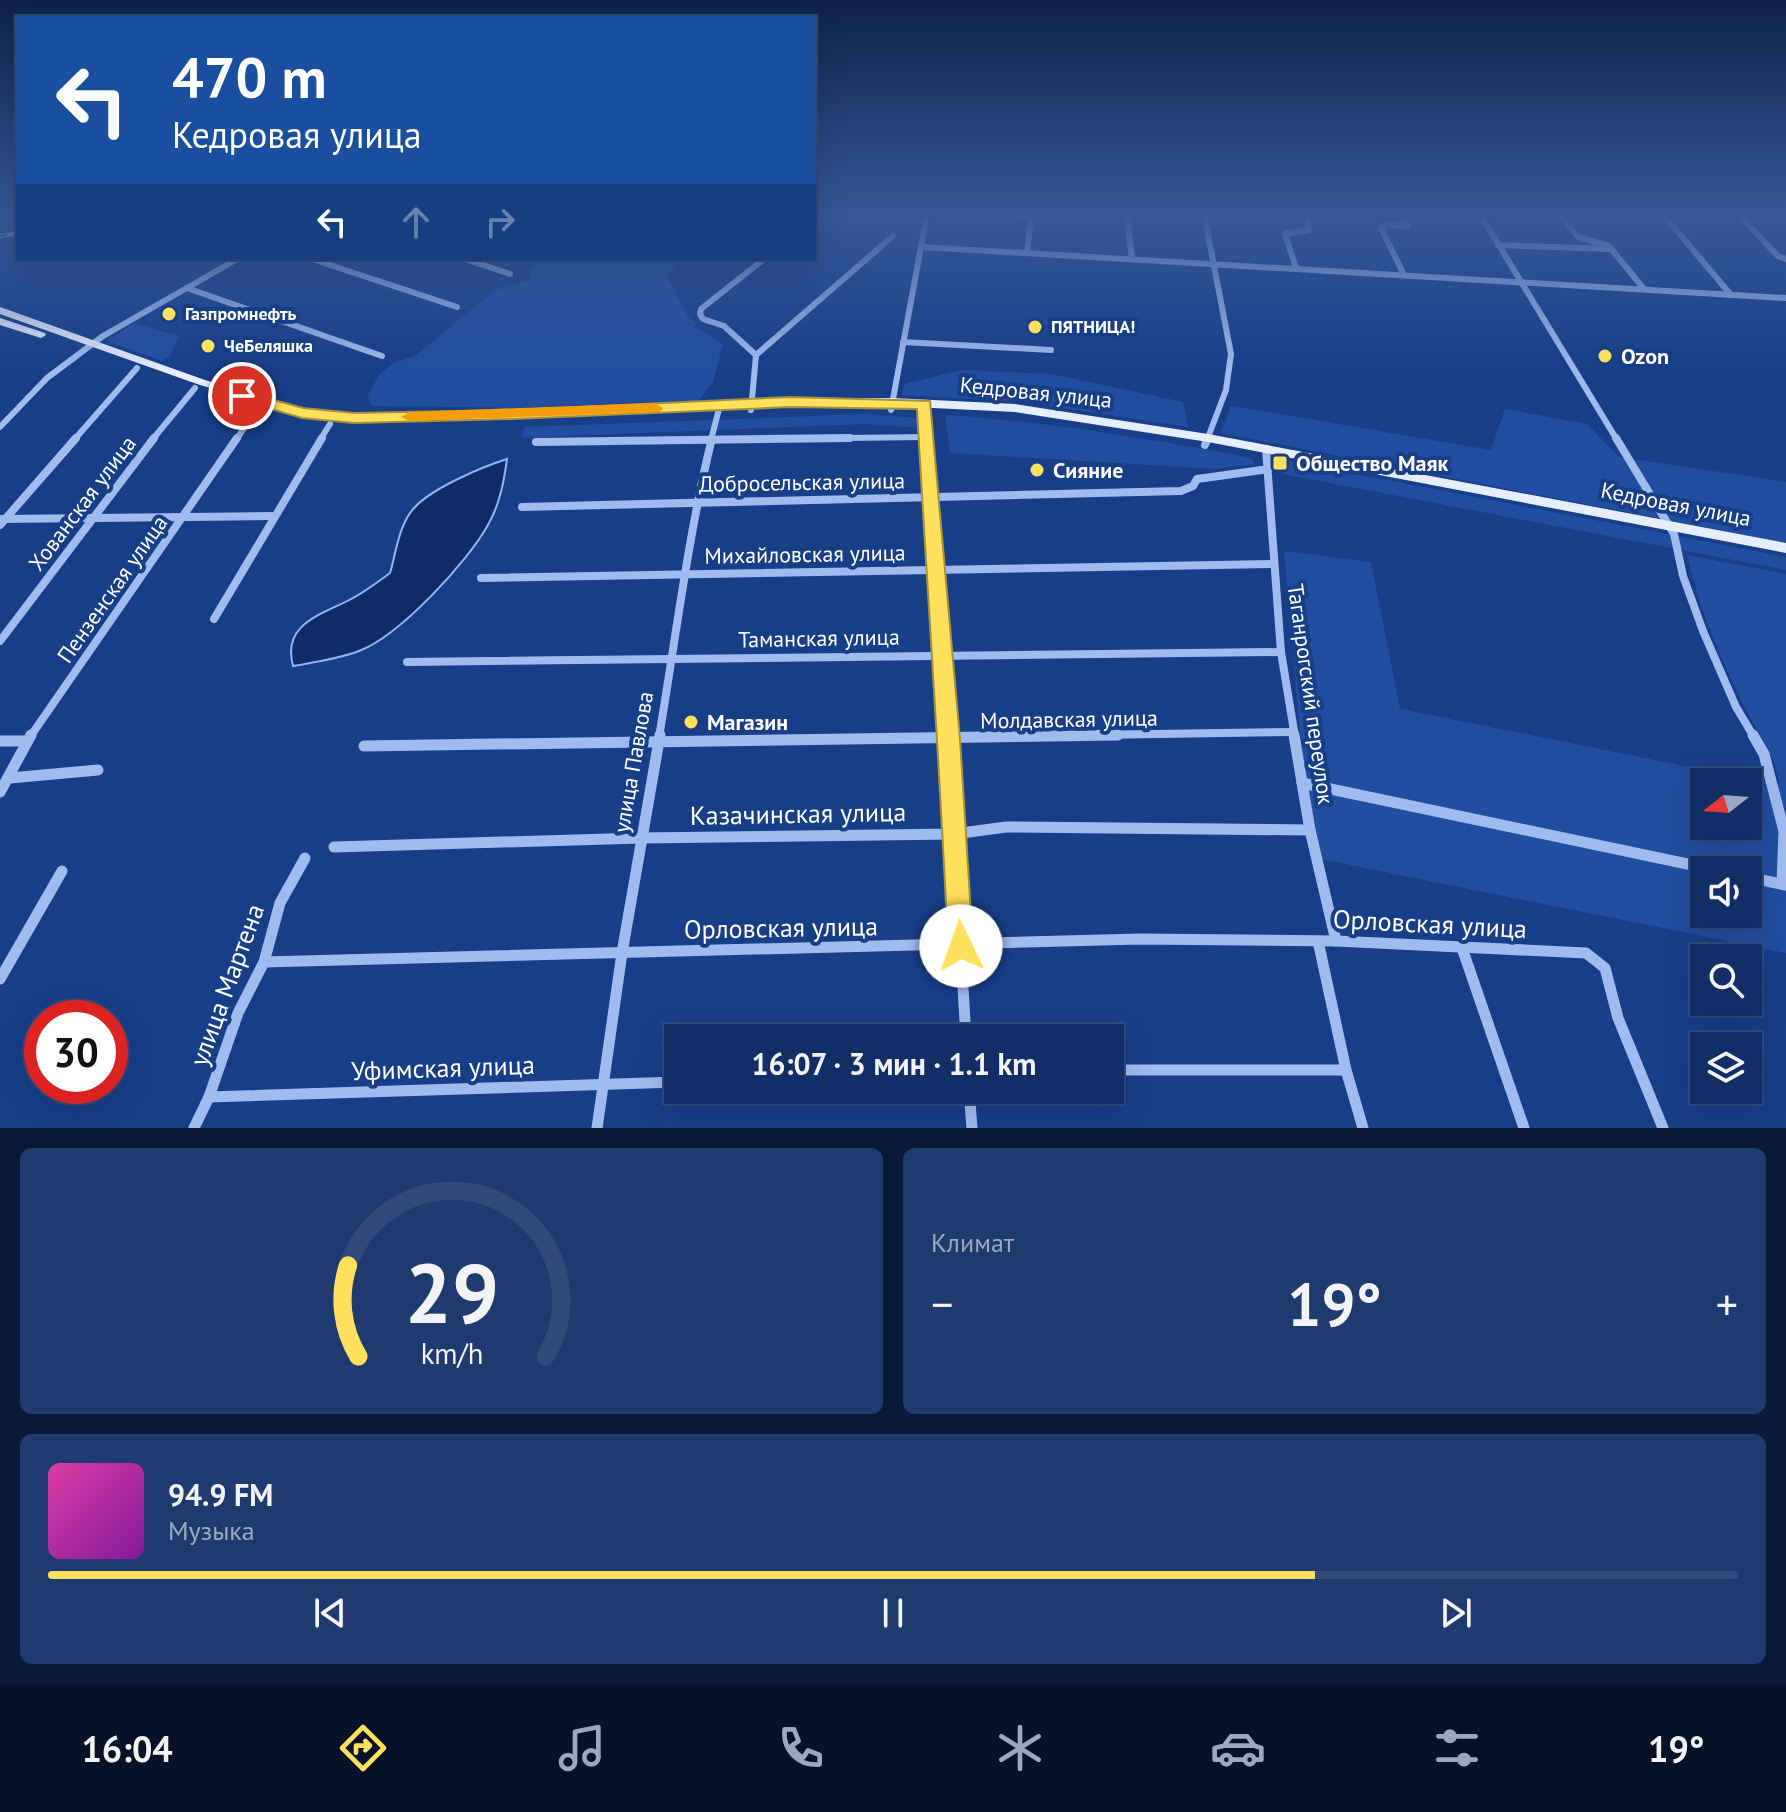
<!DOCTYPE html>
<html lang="ru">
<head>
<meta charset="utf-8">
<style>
  :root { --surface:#122e66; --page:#1f3a6f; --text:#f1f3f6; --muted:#9ca8bf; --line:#314a7a; --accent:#ffe05c }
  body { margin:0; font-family:"PT Sans",sans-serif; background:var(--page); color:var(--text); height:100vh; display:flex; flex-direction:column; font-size:30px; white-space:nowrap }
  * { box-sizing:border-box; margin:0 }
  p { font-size:26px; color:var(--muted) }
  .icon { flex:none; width:44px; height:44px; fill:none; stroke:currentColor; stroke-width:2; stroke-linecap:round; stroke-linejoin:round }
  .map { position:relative; height:1128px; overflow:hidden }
  .side { display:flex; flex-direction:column; gap:20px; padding:20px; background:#0a1938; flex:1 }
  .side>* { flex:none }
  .banner { position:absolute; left:16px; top:16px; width:800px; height:244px; border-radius:0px; box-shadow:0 8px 32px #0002,0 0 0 2px var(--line); background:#1a4fa0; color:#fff; overflow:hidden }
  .needle { width:52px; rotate:253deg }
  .controls { position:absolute; left:1690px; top:768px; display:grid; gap:16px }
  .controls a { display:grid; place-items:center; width:72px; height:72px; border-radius:0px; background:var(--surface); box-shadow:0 8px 32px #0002,0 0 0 2px var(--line); font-size:40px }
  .speed { position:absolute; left:24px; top:1000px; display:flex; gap:16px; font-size:40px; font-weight:700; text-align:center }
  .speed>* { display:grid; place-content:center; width:104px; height:104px; border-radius:50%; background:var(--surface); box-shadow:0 8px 32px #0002,0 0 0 2px var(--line); line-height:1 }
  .speed .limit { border:12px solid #d22; background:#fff; color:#111 }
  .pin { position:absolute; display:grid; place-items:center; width:68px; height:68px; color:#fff; margin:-34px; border:4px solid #fff; border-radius:50%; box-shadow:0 2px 8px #0007 }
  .me { position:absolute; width:88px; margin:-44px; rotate:357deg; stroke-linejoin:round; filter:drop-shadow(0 0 6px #0008) }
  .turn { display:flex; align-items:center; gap:28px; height:168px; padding:0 24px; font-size:36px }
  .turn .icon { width:104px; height:104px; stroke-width:2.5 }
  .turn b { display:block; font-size:56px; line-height:68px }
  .lanes { display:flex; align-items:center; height:76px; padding:0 24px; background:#0003; justify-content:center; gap:40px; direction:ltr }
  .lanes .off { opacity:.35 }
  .big { font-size:60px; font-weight:700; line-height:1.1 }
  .side .widget { flex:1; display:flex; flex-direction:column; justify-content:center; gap:12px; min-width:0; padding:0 28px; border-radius:12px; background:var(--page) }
  .side .dial { align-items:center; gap:0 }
  .dial svg { height:208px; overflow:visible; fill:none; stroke:var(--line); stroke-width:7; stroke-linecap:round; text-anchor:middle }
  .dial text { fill:var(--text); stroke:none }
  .song { display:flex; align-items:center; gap:24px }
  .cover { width:96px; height:96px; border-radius:12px; background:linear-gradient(135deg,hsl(320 70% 55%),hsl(290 70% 35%)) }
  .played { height:8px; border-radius:4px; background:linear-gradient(90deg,var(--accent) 75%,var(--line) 75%) }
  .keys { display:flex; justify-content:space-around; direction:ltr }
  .heat { display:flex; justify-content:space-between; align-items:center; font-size:44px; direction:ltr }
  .side .tiles { flex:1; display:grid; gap:20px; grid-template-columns:1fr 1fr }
  .widget:last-child { grid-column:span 2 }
  .trip { position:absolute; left:664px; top:1024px; width:460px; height:80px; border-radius:0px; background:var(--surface); box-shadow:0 8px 32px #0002,0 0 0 2px var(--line); font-weight:700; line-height:80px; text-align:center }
  .dock { display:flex; height:128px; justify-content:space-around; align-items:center; background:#071229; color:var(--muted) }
  .dock .icon { width:56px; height:56px }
  .dock .on { color:var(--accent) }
  .dock b { font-size:36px; color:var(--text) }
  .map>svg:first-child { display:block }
</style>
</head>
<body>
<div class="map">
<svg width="1786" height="1128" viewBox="0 0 1786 1128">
  <rect width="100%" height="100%" fill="#183e88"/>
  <g fill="#214ea1" fill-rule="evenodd">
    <polygon points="536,258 685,258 666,275 688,317 697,323 695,327 723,344 713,382 697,403 650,402 523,408 372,406 367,397 379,375 393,363 415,356 494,291 531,279 528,269"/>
    <polygon points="134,323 179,336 170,355 162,361 107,341"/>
    <polygon points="962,370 1052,374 1183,402 1188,427 1024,402 901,395 905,384"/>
    <polygon points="1231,406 1491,450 1505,409 1587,424 1619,457 1786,482 1786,543 1221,433"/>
    <polygon points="866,414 920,418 923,428 865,424 521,438 525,427"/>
    <path d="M945 415C1049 422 1149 438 1251 458L1255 464 1217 469 950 453Z"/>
    <polygon points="1283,460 1786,557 1786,570 1283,474"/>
    <path d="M1284 551 1371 562 1400 709 1779 785C1776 754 1757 733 1744 706 1721 659 1698 606 1687 555L1786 574V953L1311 857ZM1704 782H1748V826H1704ZM1704 870H1748V914H1704Z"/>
  </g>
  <path fill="#102c66" stroke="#92b4f0" stroke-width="2" d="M507 459C504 481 500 503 489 523 469 561 399 636 359 651 338 659 315 662 293 666 281 622 325 614 353 598 366 591 378 582 390 573 396 553 399 524 414 508 432 488 482 467 507 459Z"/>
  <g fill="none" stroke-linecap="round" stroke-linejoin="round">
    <g stroke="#a0bbed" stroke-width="6">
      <polyline points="1004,214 1031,219 1027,253"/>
      <polyline points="1127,214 1132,259"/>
      <polyline points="1204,214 1231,354 1226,390 1207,440"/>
      <polyline points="1403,214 1407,226 1388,225 1381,228 1404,275"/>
      <polyline points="1480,214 1617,440"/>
      <polyline points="1560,214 1578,237 1609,246 1644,289"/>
      <polyline points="1663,214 1731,295"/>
      <polyline points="1738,214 1778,256 1786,259"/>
      <polyline points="814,219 820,214"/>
      <polyline points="1498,245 1612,249"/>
      <polyline points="922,247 1786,298"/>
      <polyline points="309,258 457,307"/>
      <polyline points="462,258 510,274"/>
      <polyline points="1296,268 1285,234 1309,230 1306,214"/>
      <polyline points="187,288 382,356"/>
      <polyline points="903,342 1051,350"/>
      <polyline points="756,355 724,326 703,319 700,314 701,309 765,258"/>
      <polyline points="924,404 927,440"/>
      <polyline points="751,410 756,355 893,236"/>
      <polyline points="891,410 927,214"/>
      <polyline points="0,427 47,378 103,336 239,258"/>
      <polyline points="74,440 137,368"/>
      <polyline points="152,440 195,388"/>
      <polyline points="236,440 257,409"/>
      <polyline points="320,440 330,424"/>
      <polyline points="694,440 927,437"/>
      <polyline points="711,440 720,405"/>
    </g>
    <g stroke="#a0bbed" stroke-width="8">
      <polyline points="927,438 948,737"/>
      <polyline points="1616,438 1674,534 1683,576 1703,631 1736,707 1754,737"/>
      <polyline points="536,442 850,438"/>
      <polyline points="1205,445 1208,438"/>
      <polyline points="1266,449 1281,652 1295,737"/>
      <polyline points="522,507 1181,491 1193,486 1197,479 1269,469"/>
      <polyline points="0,519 273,516"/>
      <polyline points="0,525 76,438"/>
      <polyline points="481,578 1273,564"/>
      <polyline points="214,619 322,438"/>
      <polyline points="0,641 154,438"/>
      <polyline points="407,662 1281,652"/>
      <polyline points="30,737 237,438"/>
      <path d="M659 737C676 637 688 536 712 438"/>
      <polyline points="957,737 1294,732"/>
    </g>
    <g stroke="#a0bbed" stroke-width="11">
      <polyline points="948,735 966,1038"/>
      <polyline points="1294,735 1310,830 1336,941"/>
      <polyline points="1753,735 1764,754 1784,831 1782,884"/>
      <polyline points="0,741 27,741"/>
      <polyline points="364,746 1118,735"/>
      <polyline points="10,778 98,770"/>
      <polyline points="1302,783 1716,870"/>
      <polyline points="0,792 31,735"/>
      <polyline points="334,847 641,838 954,834 1006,827 1310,830"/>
      <polyline points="1748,877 1785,885"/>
      <polyline points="1318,941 1346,1070 1363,1128"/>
      <polyline points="1462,948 1524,1128"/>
      <polyline points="264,962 1139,939 1336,941 1586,953 1605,968 1618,1018 1663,1128"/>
      <polyline points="0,979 62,871"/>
      <polyline points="1110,1070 1346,1070"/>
      <polyline points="969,1090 972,1128"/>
      <polyline points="209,1097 678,1082"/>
      <polyline points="194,1128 209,1097 238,1013 264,962 280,903 305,858"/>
      <polyline points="597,1128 622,953 660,735"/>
    </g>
    <g fill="#e6edff" fill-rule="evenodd">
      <polygon points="0,307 205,380 303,409 354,414 513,411 790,398 892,398 1015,404 1208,434 1786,543 1786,553 1208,442 1015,412 892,406 790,406 513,419 354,422 302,417 197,384 0,314"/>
      <polygon points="0,318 45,333 46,335 41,338 0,325"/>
    </g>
    <defs>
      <polyline id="rail" points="0,236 18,233"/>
    </defs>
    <use href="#rail" stroke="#fff" stroke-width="4"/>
    <use href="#rail" stroke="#183e88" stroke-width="2" stroke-dasharray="7" stroke-linecap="butt"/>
  </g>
  <linearGradient id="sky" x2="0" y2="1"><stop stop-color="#0d224b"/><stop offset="0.58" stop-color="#375896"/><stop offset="1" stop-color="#375896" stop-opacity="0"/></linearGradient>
  <rect width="1786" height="372" fill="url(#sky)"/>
  <path fill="#ffe05c" stroke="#a6923c" stroke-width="2" d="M242 391 303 408 354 413 513 410 790 397 930 401 960 739 973 946 969 955 961 958 952 955 948 946C940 767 927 588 917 409L790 407 513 419 354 423 302 418 237 399 235 396Z"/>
  <polygon fill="#f59e0b" points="655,403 663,408 660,412 409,421 401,417 409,412"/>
  <g fill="#ffe05c" stroke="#183e88" stroke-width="3">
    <circle cx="169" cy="314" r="8"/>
    <circle cx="1035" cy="327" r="8"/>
    <circle cx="208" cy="346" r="8"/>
    <circle cx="1605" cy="356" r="8"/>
    <rect x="1272" y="455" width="16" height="16" rx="4"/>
    <circle cx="1037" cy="470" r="8"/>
    <circle cx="691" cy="722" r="8"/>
  </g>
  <g text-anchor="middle" stroke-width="8" stroke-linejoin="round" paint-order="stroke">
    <g font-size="18" font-weight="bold" fill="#fff" stroke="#183e88" text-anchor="start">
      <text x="185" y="320">Газпромнефть</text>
      <text x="1051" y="333">ПЯТНИЦА!</text>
      <text x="224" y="352">ЧеБеляшка</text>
    </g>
    <g font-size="22" font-weight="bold" fill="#fff" stroke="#183e88" text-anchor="start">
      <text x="1621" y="364">Ozon</text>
      <text x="1296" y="471">Общество Маяк</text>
      <text x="1053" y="478">Сияние</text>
      <text x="707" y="730">Магазин</text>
    </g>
    <g font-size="22" fill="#fff" stroke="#183e88">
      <text transform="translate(1036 392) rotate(6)" y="8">Кедровая улица</text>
      <text transform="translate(802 482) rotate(-1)" y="8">Добросельская улица</text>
      <text transform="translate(82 503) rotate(-53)" y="8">Хованская улица</text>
      <text transform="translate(1676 504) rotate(11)" y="8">Кедровая улица</text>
      <text transform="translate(805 554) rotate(-1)" y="8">Михайловская улица</text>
      <text transform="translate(112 589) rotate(-55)" y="8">Пензенская улица</text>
      <text transform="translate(819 638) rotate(-1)" y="8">Таманская улица</text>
      <text transform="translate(1311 694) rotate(82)" y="8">Таганрогский переулок</text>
      <text transform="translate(1069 719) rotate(-1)" y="8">Молдавская улица</text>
      <text transform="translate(633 762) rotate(-80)" y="8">улица Павлова</text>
    </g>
    <g font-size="26" fill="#fff" stroke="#183e88">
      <text transform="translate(798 814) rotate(-1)" y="9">Казачинская улица</text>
      <text transform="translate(1430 924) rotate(3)" y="9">Орловская улица</text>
      <text transform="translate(781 928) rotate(-1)" y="9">Орловская улица</text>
      <text transform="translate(227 985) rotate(-70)" y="9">улица Мартена</text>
      <text transform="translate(443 1068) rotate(-2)" y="9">Уфимская улица</text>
    </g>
  </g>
</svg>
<div class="controls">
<a><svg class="needle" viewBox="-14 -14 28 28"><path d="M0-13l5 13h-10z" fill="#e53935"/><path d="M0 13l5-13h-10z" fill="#9ca8bf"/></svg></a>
<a><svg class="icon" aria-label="sound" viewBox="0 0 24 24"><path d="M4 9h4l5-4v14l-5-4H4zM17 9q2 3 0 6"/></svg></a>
<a><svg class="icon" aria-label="search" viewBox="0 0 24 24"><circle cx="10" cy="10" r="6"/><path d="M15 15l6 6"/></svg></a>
<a><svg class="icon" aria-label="layers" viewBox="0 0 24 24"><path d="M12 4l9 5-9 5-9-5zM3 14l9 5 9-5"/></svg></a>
</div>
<div class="speed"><div class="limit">30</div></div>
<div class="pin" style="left:242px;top:396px;background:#d93025"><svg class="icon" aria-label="arrive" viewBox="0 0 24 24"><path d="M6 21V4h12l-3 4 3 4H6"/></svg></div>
<svg class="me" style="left:961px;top:946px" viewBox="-20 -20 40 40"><circle r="19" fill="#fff"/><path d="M0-13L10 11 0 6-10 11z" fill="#ffe05c"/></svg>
<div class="trip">16:07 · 3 мин · 1.1 km</div>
<div class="banner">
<div class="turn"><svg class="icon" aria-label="left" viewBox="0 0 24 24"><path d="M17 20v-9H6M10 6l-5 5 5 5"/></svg><div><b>470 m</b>Кедровая улица</div></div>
<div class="lanes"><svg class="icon" aria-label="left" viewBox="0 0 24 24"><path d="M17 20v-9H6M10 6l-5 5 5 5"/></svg><svg class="icon off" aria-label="ahead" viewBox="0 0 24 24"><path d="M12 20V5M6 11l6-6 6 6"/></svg><svg class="icon off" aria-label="right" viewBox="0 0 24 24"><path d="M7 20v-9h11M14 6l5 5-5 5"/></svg></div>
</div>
</div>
<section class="side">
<div class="tiles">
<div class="widget dial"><svg viewBox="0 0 100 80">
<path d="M14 69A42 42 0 1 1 86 69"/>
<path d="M14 69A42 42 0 0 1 10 34" stroke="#ffe05c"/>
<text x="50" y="56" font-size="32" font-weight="700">29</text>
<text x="50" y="72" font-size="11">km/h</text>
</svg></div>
<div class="widget"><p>Климат</p>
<div class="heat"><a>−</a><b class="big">19°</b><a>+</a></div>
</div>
<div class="widget">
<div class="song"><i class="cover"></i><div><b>94.9 FM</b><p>Музыка</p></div></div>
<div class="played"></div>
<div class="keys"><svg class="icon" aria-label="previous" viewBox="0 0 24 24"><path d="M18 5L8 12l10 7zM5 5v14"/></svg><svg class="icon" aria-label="pause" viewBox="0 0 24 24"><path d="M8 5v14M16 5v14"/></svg><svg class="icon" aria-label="next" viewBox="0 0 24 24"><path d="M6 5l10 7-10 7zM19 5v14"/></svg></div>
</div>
</div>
</section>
<nav class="dock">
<b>16:04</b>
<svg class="icon on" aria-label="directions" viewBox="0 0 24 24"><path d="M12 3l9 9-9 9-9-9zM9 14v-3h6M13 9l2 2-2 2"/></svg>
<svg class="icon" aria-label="music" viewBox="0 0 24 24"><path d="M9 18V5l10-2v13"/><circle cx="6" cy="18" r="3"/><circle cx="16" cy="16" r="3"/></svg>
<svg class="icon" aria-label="phone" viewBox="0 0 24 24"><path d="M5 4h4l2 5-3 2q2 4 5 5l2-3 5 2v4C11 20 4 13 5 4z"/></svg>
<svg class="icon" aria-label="climate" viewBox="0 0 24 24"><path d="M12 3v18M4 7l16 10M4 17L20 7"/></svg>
<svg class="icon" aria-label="car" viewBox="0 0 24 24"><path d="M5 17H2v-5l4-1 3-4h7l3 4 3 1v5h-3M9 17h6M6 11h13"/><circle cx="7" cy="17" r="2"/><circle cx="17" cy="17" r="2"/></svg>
<svg class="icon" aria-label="filters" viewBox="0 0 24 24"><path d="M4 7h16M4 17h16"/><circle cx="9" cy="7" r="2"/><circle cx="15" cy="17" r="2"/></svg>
<b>19°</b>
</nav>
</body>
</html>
